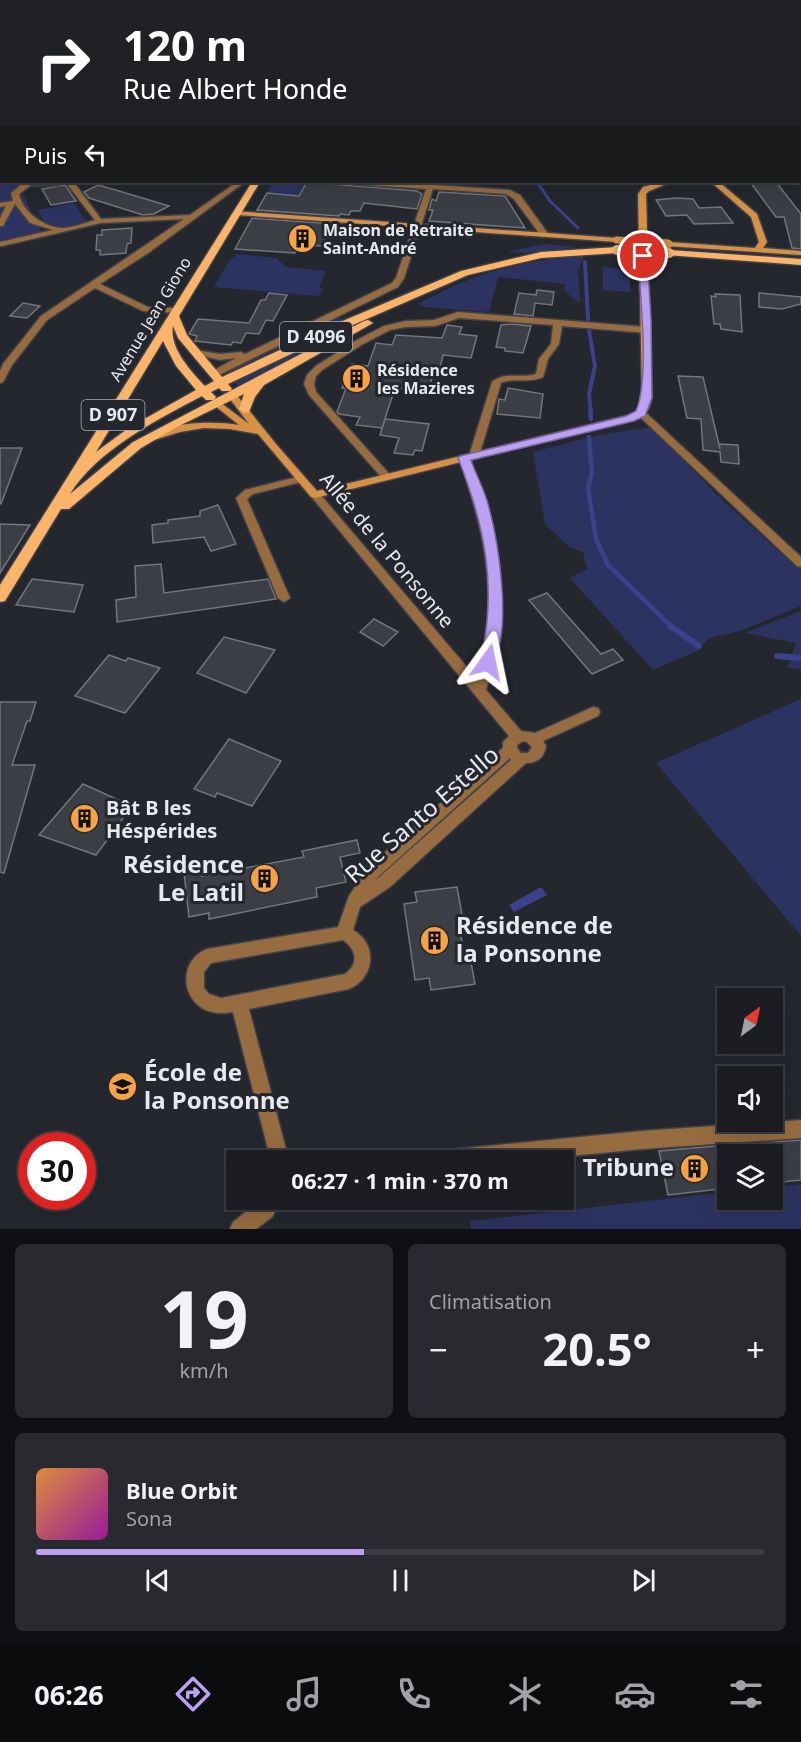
<!DOCTYPE html>
<html lang="fr">
<head>
<meta charset="utf-8">
<style>
  :root { --surface:#1c1d23; --page:#292a30; --text:#f1f3f6; --muted:#a0a2a6; --line:#3a3b41; --accent:#bca0f2 }
  body { margin:0; font-family:"Noto Sans",sans-serif; background:var(--page); color:var(--text); height:100vh; display:flex; flex-direction:column; font-size:22px; white-space:nowrap }
  * { box-sizing:border-box; margin:0 }
  p { font-size:20px; color:var(--muted) }
  .icon { flex:none; width:33px; height:33px; fill:none; stroke:currentColor; stroke-width:2; stroke-linecap:round; stroke-linejoin:round }
  .map { position:relative; height:1229px; overflow:hidden }
  .drawer { display:flex; flex-direction:column; gap:15px; padding:15px; background:#0f1013; flex:1 }
  .drawer>* { flex:none }
  .top-card { position:absolute; left:0px; top:0px; width:801px; height:183px; box-shadow:0 6px 24px #0002,0 0 0 2px var(--line); background:#202124; color:#fff; overflow:hidden }
  .needle { width:39px; rotate:33deg }
  .fabs { position:absolute; left:717px; top:988px; display:grid; gap:12px }
  .fabs a { display:grid; place-items:center; width:66px; height:66px; border-radius:0px; background:var(--surface); box-shadow:0 6px 24px #0002,0 0 0 2px var(--line); font-size:30px }
  .speed { position:absolute; left:18px; top:1132px; display:flex; gap:12px; font-size:30px; font-weight:700; text-align:center }
  .speed>* { display:grid; place-content:center; width:78px; height:78px; border-radius:50%; background:var(--surface); box-shadow:0 6px 24px #0002,0 0 0 2px var(--line); line-height:1 }
  .speed .limit { border:9px solid #d22; background:#fff; color:#111 }
  .pin { position:absolute; display:grid; place-items:center; width:51px; height:51px; color:#fff; margin:-26px; border:3px solid #fff; border-radius:50%; box-shadow:0 2px 6px #0007 }
  .me { position:absolute; width:66px; margin:-33px; rotate:12deg; stroke-linejoin:round; filter:drop-shadow(0 0 4px #0008) }
  .turn { display:flex; align-items:center; gap:21px; height:126px; padding:0 24px; font-size:27px }
  .turn .icon { width:78px; height:78px; stroke-width:2.5 }
  .turn b { display:block; font-size:42px; line-height:51px }
  .then { display:flex; align-items:center; height:57px; padding:0 24px; background:#0003; gap:12px; font-size:22px }
  .big { font-size:45px; font-weight:700; line-height:1.1 }
  .drawer .card { flex:1; display:flex; flex-direction:column; justify-content:center; gap:9px; min-width:0; padding:0 21px; border-radius:9px; background:var(--page) }
  .drawer .dial { align-items:center; gap:0 }
  .dial b { font-size:78px; line-height:1 }
  .song { display:flex; align-items:center; gap:18px }
  .cover { width:72px; height:72px; border-radius:9px; background:linear-gradient(135deg,hsl(30 70% 55%),hsl(300 70% 35%)) }
  .played { height:6px; border-radius:3px; background:linear-gradient(90deg,var(--accent) 45%,var(--line) 45%) }
  .keys { display:flex; justify-content:space-around; direction:ltr }
  .heat { display:flex; justify-content:space-between; align-items:center; font-size:33px; direction:ltr }
  .drawer .tiles { flex:1; display:grid; gap:15px; grid-template-columns:1fr 1fr }
  .card:last-child { grid-column:span 2 }
  .trip { position:absolute; left:226px; top:1150px; width:348px; height:60px; border-radius:0px; background:var(--surface); box-shadow:0 6px 24px #0002,0 0 0 2px var(--line); font-weight:700; line-height:60px; text-align:center }
  .tabs { display:flex; height:96px; justify-content:space-around; align-items:center; background:#0b0c0e; color:var(--muted) }
  .tabs .icon { width:42px; height:42px }
  .tabs .on { color:var(--accent) }
  .tabs b { font-size:27px; color:var(--text) }
  .map>svg:first-child { display:block }
</style>
</head>
<body>
<div class="map">
<svg width="801" height="1229" viewBox="0 0 801 1229">
  <rect width="100%" height="100%" fill="#25272f"/>
  <g fill="#2c3361">
    <polygon points="0,140 2,182 44,182 45,185 21,190 42,234 0,245"/>
    <polygon points="278,182 306,183 299,195 267,193 271,184"/>
    <polygon points="74,203 86,222 57,228 44,222 38,210"/>
    <polygon points="544,244 577,247 528,253 507,252"/>
    <polygon points="237,254 276,258 286,267 326,271 319,288 323,289 319,296 214,287 229,261"/>
    <path d="M584 255 578 272 580 303 564 291 565 284 498 277 489 312 424 307 418 304C436 295 454 285 473 278 509 265 546 259 584 255Z"/>
    <polygon points="603,267 630,269 630,292 603,290"/>
    <polygon points="338,317 343,320 229,375 226,370"/>
    <polygon points="354,325 343,334 240,388 234,381"/>
    <polygon points="651,427 721,499 801,571 801,606 740,631 709,638 697,651 653,670 570,578 587,569 583,552 569,547 545,524 533,452 599,435"/>
    <polygon points="801,611 801,669 787,668 796,643 745,633"/>
    <polygon points="801,699 801,936 656,763"/>
    <polygon points="801,1184 801,1229 471,1229 470,1221 727,1192 728,1200 772,1200 773,1187"/>
  </g>
  <polygon fill="#3b428b" points="541,887 547,895 514,912 509,905"/>
  <g fill="none" stroke-linecap="round" stroke-linejoin="round">
    <polyline stroke="#3b428b" stroke-width="3" points="537,182 550,201 578,228"/>
    <g stroke="#3b428b" stroke-width="4">
      <polyline points="585,262 588,319"/>
      <polyline points="589,330 595,366 589,394 591,414"/>
    </g>
    <g stroke="#3b428b" stroke-width="4.5">
      <polyline points="590,412 591,419"/>
      <polyline points="589,437 592,473 588,488 596,539 608,565 672,627"/>
    </g>
    <g stroke="#3b428b" stroke-width="6">
      <polyline points="670,626 699,646"/>
      <polyline points="777,656 801,658"/>
    </g>
  </g>
  <g fill="#3c3e46" stroke="#73757e" stroke-width="1.5">
    <polygon points="307,182 417,191 422,194 417,209 364,203 360,211 351,211 349,215 340,214 339,216 257,210 267,193 299,196"/>
    <polygon points="750,182 776,182 801,214 801,249 792,248 784,217 776,217"/>
    <polygon points="65,185 76,201 51,205 42,189"/>
    <polygon points="98,185 119,191 169,206 154,214 143,215 89,198 84,192"/>
    <polygon points="439,192 505,196 525,228 429,221 433,210 429,210 432,199 436,201"/>
    <polygon points="676,198 693,199 699,208 721,207 733,223 694,224 687,215 666,216 656,200"/>
    <polygon points="252,218 335,224 326,246 299,245 295,253 235,249"/>
    <polygon points="132,228 131,243 127,244 126,253 100,255 100,250 96,250 97,235 102,235 102,230"/>
    <polygon points="537,290 554,292 552,305 535,303 533,316 514,314 519,293 536,295"/>
    <polygon points="269,293 287,295 273,321 266,320 259,334 246,333 241,343 233,342 231,345 195,341 197,336 189,334 198,319 249,323 261,300 265,300"/>
    <polygon points="759,293 801,297 801,304 782,309 759,307"/>
    <polygon points="715,294 740,295 742,332 721,329 720,324 714,324 711,296 716,297"/>
    <polygon points="23,303 40,306 27,318 10,316"/>
    <polygon points="512,324 531,326 523,353 505,351 505,348 496,347 501,325"/>
    <polygon points="447,325 462,327 459,334 477,336 471,358 443,355 438,376 433,375 428,391 395,388 382,428 356,425 360,417 339,414 337,412 346,388 342,388 352,364 368,366 376,343 392,345 396,335 442,338"/>
    <polygon points="678,376 703,377 720,449 719,444 738,445 739,464 721,462 720,452 703,450 701,419 687,418"/>
    <polygon points="508,388 543,394 540,418 497,414 499,399 505,400"/>
    <polygon points="385,419 429,424 422,451 415,450 413,455 394,453 399,438 380,435"/>
    <polygon points="0,448 22,448 1,504 0,503"/>
    <polygon points="218,505 236,544 211,551 204,537 153,543 152,525 168,523 168,520 200,516 200,511"/>
    <polygon points="0,524 30,525 0,573"/>
    <polygon points="161,564 164,593 268,579 276,599 117,622 116,600 136,597 135,566"/>
    <polygon points="32,579 83,585 74,612 16,605"/>
    <polygon points="547,593 601,654 613,649 623,660 592,674 529,600"/>
    <polygon points="374,619 398,632 383,646 360,632"/>
    <polygon points="224,637 275,650 246,693 197,673"/>
    <polygon points="109,655 126,661 128,658 160,668 125,713 75,696"/>
    <polygon points="0,702 36,702 30,721 27,721 12,765 35,765 4,873 0,872"/>
    <polygon points="229,739 281,761 252,806 217,793 215,797 194,789"/>
    <polygon points="83,784 132,806 96,855 39,835"/>
    <polygon points="357,840 360,853 340,857 346,882 316,888 317,897 209,919 209,913 189,917 184,873 201,869 202,876 304,857 302,851"/>
    <polygon points="457,887 462,915 457,916 464,953 469,952 475,984 431,990 429,978 415,980 404,904 417,902 415,892"/>
    <polygon points="801,1140 801,1180 772,1183 772,1155 728,1155 728,1145"/>
    <polygon points="728,1145 728,1188 668,1195 659,1151"/>
  </g>
  <g fill="none" stroke-linecap="round" stroke-linejoin="round">
    <defs>
      <g id="street">
        <polygon points="0,0 7,0 0,2"/>
        <rect x="105" y="0" width="4" height="2"/>
        <polygon points="304,0 310,0 302,2"/>
        <polygon points="323,0 350,0 350,1 326,2"/>
        <polygon points="425,0 430,0 424,2"/>
        <polygon points="470,0 475,0 469,2"/>
        <polygon points="578,0 582,0 577,2"/>
        <rect x="700" y="0" width="4" height="2"/>
        <polygon points="800,38 801,39 801,43 800,42"/>
        <rect x="800" y="88" width="1" height="4"/>
        <polygon points="2,135 2,140 0,140 0,136"/>
        <rect x="0" y="177" width="2" height="4"/>
        <path d="M16 182H61L63 183 59 185H31L19 194C23 212 42 226 61 228 71 228 85 223 95 220L67 184 70 182H76L75 184 101 219 190 215 237 182H245L148 253 100 284 148 307 176 308 179 309V313L143 311 95 288 47 320 12 365 3 382 0 383V371L3 364 41 316 184 219 101 223 2 246H0V242L53 230 30 223 15 204 3 226H0V218L6 206 0 207V203L13 201 11 193 22 184Z"/>
        <polygon points="348,182 428,185 429,182 435,182 434,185 510,190 520,195 549,235 542,237 514,199 506,194 433,189 404,278 398,287 217,376 211,376 211,372 236,358 220,360 195,354 195,350 220,354 241,352 245,354 392,283 396,278 426,189 352,184"/>
        <path d="M458 312 647 327 651 330 647 333 562 326 559 344 548 359 543 377C529 384 514 377 501 383L479 456 474 459 469 456 492 382C505 371 521 379 536 374L539 359 551 344 553 325 459 318 435 326 406 327 390 330 363 344 322 370 316 376 314 384 316 392 392 477 391 479H383L309 395 304 384 307 375 316 366 357 340 384 326 406 321 434 320Z"/>
        <polygon points="641,410 644,411 801,557 801,567 797,566 638,415 636,413"/>
        <path d="M464 455 469 458C500 540 512 604 486 690L521 731 535 733 593 707 598 708 600 712 598 716 543 741 546 746C544 757 538 763 526 763L390 887 360 907 353 930C378 944 375 978 349 989L249 1009 289 1161H271L233 1012C182 1022 172 962 207 949L338 927 349 896 368 867 503 748V742L509 736 310 495 315 492 319 493 477 679C500 601 486 533 459 458ZM523 741 527 742 532 747 528 753H521L517 748V745ZM510 758 511 760 376 880 378 877ZM343 940C357 950 359 964 345 974L221 998 209 994 204 988V972L211 963Z"/>
        <polygon points="301,476 306,479 305,481 253,494 247,499 290,598 284,602 278,598 236,498 245,490"/>
        <polygon points="801,1120 801,1138 642,1149 520,1161 417,1161 420,1155 426,1152 642,1131"/>
        <polygon points="261,1200 281,1200 272,1217 256,1229 230,1229 233,1222"/>
      </g>
      <g id="secondary">
        <polygon points="195,0 199,0 194,2"/>
        <polygon points="599,0 603,0 598,2"/>
        <polygon points="643,0 647,0 648,2 643,2"/>
        <polygon points="801,8 801,12 800,11 800,9"/>
        <polygon points="2,112 2,116 0,117 0,113"/>
        <rect x="800" y="117" width="1" height="5"/>
        <rect x="800" y="147" width="1" height="4"/>
        <path d="M662 182H671L649 191 646 194 652 398 649 408 640 418 315 498 311 497 258 434 230 429 204 428 180 432 154 440 149 437C169 421 214 421 239 425L214 405V401L217 400 249 424 227 395 232 392 235 393 276 444 317 491 634 414 639 407 642 398 638 194 643 187Z"/>
        <polygon points="711,182 719,182 757,214 767,242 763,248 801,251 801,255 665,246 665,242 668,242 755,248 759,242 751,217"/>
        <polygon points="234,211 617,238 621,240 617,242 237,215 234,215"/>
      </g>
      <g id="primary">
        <rect x="0" y="26" width="2" height="4"/>
        <path d="M252 182H260L179 316 187 335 222 377 338 323 461 271 541 252 617 247 622 250 617 253 541 258 468 275 346 328 230 383 228 384 232 389 230 391H222L219 388 211 392 216 397 214 400H206L202 396C158 419 96 451 70 494L133 442 364 321 368 320 373 323 264 385 255 397 249 412 245 413 239 409 244 394 177 427 141 448 69 509H61L5 601 0 602V585ZM173 326 178 338 214 381 205 386C191 371 169 348 173 326ZM163 341 176 366 196 390 130 427 96 452Z"/>
        <polygon points="669,250 801,259 801,265 666,255 666,251"/>
      </g>
    </defs>
    <use href="#street" stroke="#40424a" stroke-width="3"/>
    <use href="#secondary" stroke="#40424a" stroke-width="3"/>
    <use href="#primary" stroke="#40424a" stroke-width="3"/>
    <use href="#street" fill="#966c40" fill-rule="evenodd"/>
    <use href="#secondary" fill="#d69147" fill-rule="evenodd"/>
    <use href="#primary" fill="#fbb46a" fill-rule="evenodd"/>
    <defs>
      <polyline id="secondary-bridge-far1" points="617,240 668,244"/>
      <polyline id="secondary-bridge" points="650,243 668,244"/>
      <polyline id="primary-bridge" points="617,250 669,253"/>
    </defs>
    <use href="#secondary-bridge-far1" stroke="#40424a" stroke-width="8" stroke-linecap="butt"/>
    <use href="#secondary-bridge" stroke="#40424a" stroke-width="11" stroke-linecap="butt"/>
    <use href="#primary-bridge" stroke="#40424a" stroke-width="13" stroke-linecap="butt"/>
    <use href="#secondary-bridge-far1" stroke="#d69147" stroke-width="7"/>
    <use href="#secondary-bridge" stroke="#d69147" stroke-width="9"/>
    <use href="#primary-bridge" stroke="#fbb46a" stroke-width="10"/>
  </g>
  <path fill="#bca0f2" stroke="#7a689d" stroke-width="1.5" d="M643 253 647 256 651 319 652 398 645 416 634 421 471 460C476 475 484 489 488 504 499 543 512 628 493 665H482L480 662C498 589 485 526 458 458L460 456 626 416 636 411C650 378 640 295 638 256Z"/>
  <defs>
    <symbol id="building-disc" viewBox="-11 -11 22 22"><circle r="9.5" fill="#f5a346" stroke="#25272f"/><path d="M-4-6H4V6H1V3H-1V6H-4ZM-2.5-4.3h1.7v1.8h-1.7ZM.8-4.3h1.7v1.8H.8ZM-2.5-1h1.7V.8h-1.7ZM.8-1h1.7V.8H.8Z" fill="#111"/></symbol>
    <symbol id="school-disc" viewBox="-11 -11 22 22"><circle r="9.5" fill="#f5a346" stroke="#25272f"/><path d="M0-5L7-2L0 1L-7-2ZM-4 1L0 2.5L4 1V4Q0 6-4 4Z" fill="#111"/></symbol>
  </defs>
  <g fill-rule="evenodd">
    <use href="#building-disc" x="286" y="222" width="33" height="33"/>
    <use href="#building-disc" x="340" y="362" width="33" height="33"/>
    <use href="#building-disc" x="68" y="802" width="33" height="33"/>
    <use href="#building-disc" x="248" y="862" width="33" height="33"/>
    <use href="#building-disc" x="418" y="924" width="33" height="33"/>
    <use href="#school-disc" x="106" y="1070" width="33" height="33"/>
    <use href="#building-disc" x="678" y="1152" width="33" height="33"/>
  </g>
  <g text-anchor="middle" stroke-width="6" stroke-linejoin="round" paint-order="stroke">
    <g font-size="16" font-weight="bold" fill="#e8e9ee" stroke="#25272f" text-anchor="start">
      <text x="323" y="236">Maison de Retraite<tspan x="323" dy="18">Saint-André</tspan></text>
      <text x="377" y="376">Résidence<tspan x="377" dy="18">les Mazieres</tspan></text>
    </g>
    <g font-size="16" fill="#e8e9ee" stroke="#25272f">
      <text transform="translate(150 319) rotate(-59)" y="6">Avenue Jean Giono</text>
    </g>
    <g fill="#25272f" stroke="#aeafb5" stroke-width="1.5">
      <rect x="280" y="322" width="72" height="30" rx="4.5"/>
      <rect x="81.5" y="400" width="63" height="30" rx="4.5"/>
    </g>
    <g font-size="18" font-weight="bold" fill="#e8e9ee">
      <text x="316" y="343">D 4096</text>
      <text x="113" y="421">D 907</text>
    </g>
    <g font-size="20" fill="#e8e9ee" stroke="#25272f">
      <text transform="translate(387 550) rotate(50)" y="7">Allée de la Ponsonne</text>
    </g>
    <g font-size="20" font-weight="bold" fill="#e8e9ee" stroke="#25272f" text-anchor="start">
      <text x="106" y="815">Bât B les<tspan x="106" dy="23">Héspérides</tspan></text>
    </g>
    <g font-size="24" fill="#e8e9ee" stroke="#25272f">
      <text transform="translate(422 815) rotate(-41)" y="8">Rue Santo Estello</text>
    </g>
    <g font-size="24" font-weight="bold" fill="#e8e9ee" stroke="#25272f" text-anchor="end">
      <text x="244" y="873">Résidence<tspan x="244" dy="28">Le Latil</tspan></text>
      <text x="456" y="934" text-anchor="start">Résidence de<tspan x="456" dy="28">la Ponsonne</tspan></text>
      <text x="144" y="1081" text-anchor="start">École de<tspan x="144" dy="28">la Ponsonne</tspan></text>
      <text x="674" y="1176">Tribune</text>
    </g>
  </g>
</svg>
<div class="fabs">
<a><svg class="needle" viewBox="-14 -14 28 28"><path d="M0-13l5 13h-10z" fill="#e53935"/><path d="M0 13l5-13h-10z" fill="#a0a2a6"/></svg></a>
<a><svg class="icon" aria-label="sound" viewBox="0 0 24 24"><path d="M4 9h4l5-4v14l-5-4H4zM17 9q2 3 0 6"/></svg></a>
<a><svg class="icon" aria-label="layers" viewBox="0 0 24 24"><path d="M12 4l9 5-9 5-9-5zM3 14l9 5 9-5"/></svg></a>
</div>
<div class="speed"><div class="limit">30</div></div>
<div class="pin" style="left:643px;top:256px;background:#d93025"><svg class="icon" aria-label="arrive" viewBox="0 0 24 24"><path d="M6 21V4h12l-3 4 3 4H6"/></svg></div>
<svg class="me" style="left:488px;top:662px" viewBox="-20 -20 40 40"><path d="M0-17L14 15 0 8-14 15z" fill="#bca0f2" stroke="#fff" stroke-width="4"/></svg>
<div class="trip">06:27 · 1 min · 370 m</div>
<div class="top-card">
<div class="turn"><svg class="icon" aria-label="right" viewBox="0 0 24 24"><path d="M7 20v-9h11M14 6l5 5-5 5"/></svg><div><b>120 m</b>Rue Albert Honde</div></div>
<div class="then">Puis<svg class="icon" aria-label="left" viewBox="0 0 24 24"><path d="M17 20v-9H6M10 6l-5 5 5 5"/></svg></div>
</div>
</div>
<section class="drawer">
<div class="tiles">
<div class="card dial"><b>19</b><p>km/h</p></div>
<div class="card"><p>Climatisation</p>
<div class="heat"><a>−</a><b class="big">20.5°</b><a>+</a></div>
</div>
<div class="card">
<div class="song"><i class="cover"></i><div><b>Blue Orbit</b><p>Sona</p></div></div>
<div class="played"></div>
<div class="keys"><svg class="icon" aria-label="previous" viewBox="0 0 24 24"><path d="M18 5L8 12l10 7zM5 5v14"/></svg><svg class="icon" aria-label="pause" viewBox="0 0 24 24"><path d="M8 5v14M16 5v14"/></svg><svg class="icon" aria-label="next" viewBox="0 0 24 24"><path d="M6 5l10 7-10 7zM19 5v14"/></svg></div>
</div>
</div>
</section>
<nav class="tabs">
<b>06:26</b>
<svg class="icon on" aria-label="directions" viewBox="0 0 24 24"><path d="M12 3l9 9-9 9-9-9zM9 14v-3h6M13 9l2 2-2 2"/></svg>
<svg class="icon" aria-label="music" viewBox="0 0 24 24"><path d="M9 18V5l10-2v13"/><circle cx="6" cy="18" r="3"/><circle cx="16" cy="16" r="3"/></svg>
<svg class="icon" aria-label="phone" viewBox="0 0 24 24"><path d="M5 4h4l2 5-3 2q2 4 5 5l2-3 5 2v4C11 20 4 13 5 4z"/></svg>
<svg class="icon" aria-label="climate" viewBox="0 0 24 24"><path d="M12 3v18M4 7l16 10M4 17L20 7"/></svg>
<svg class="icon" aria-label="car" viewBox="0 0 24 24"><path d="M5 17H2v-5l4-1 3-4h7l3 4 3 1v5h-3M9 17h6M6 11h13"/><circle cx="7" cy="17" r="2"/><circle cx="17" cy="17" r="2"/></svg>
<svg class="icon" aria-label="filters" viewBox="0 0 24 24"><path d="M4 7h16M4 17h16"/><circle cx="9" cy="7" r="2"/><circle cx="15" cy="17" r="2"/></svg>
</nav>
</body>
</html>
